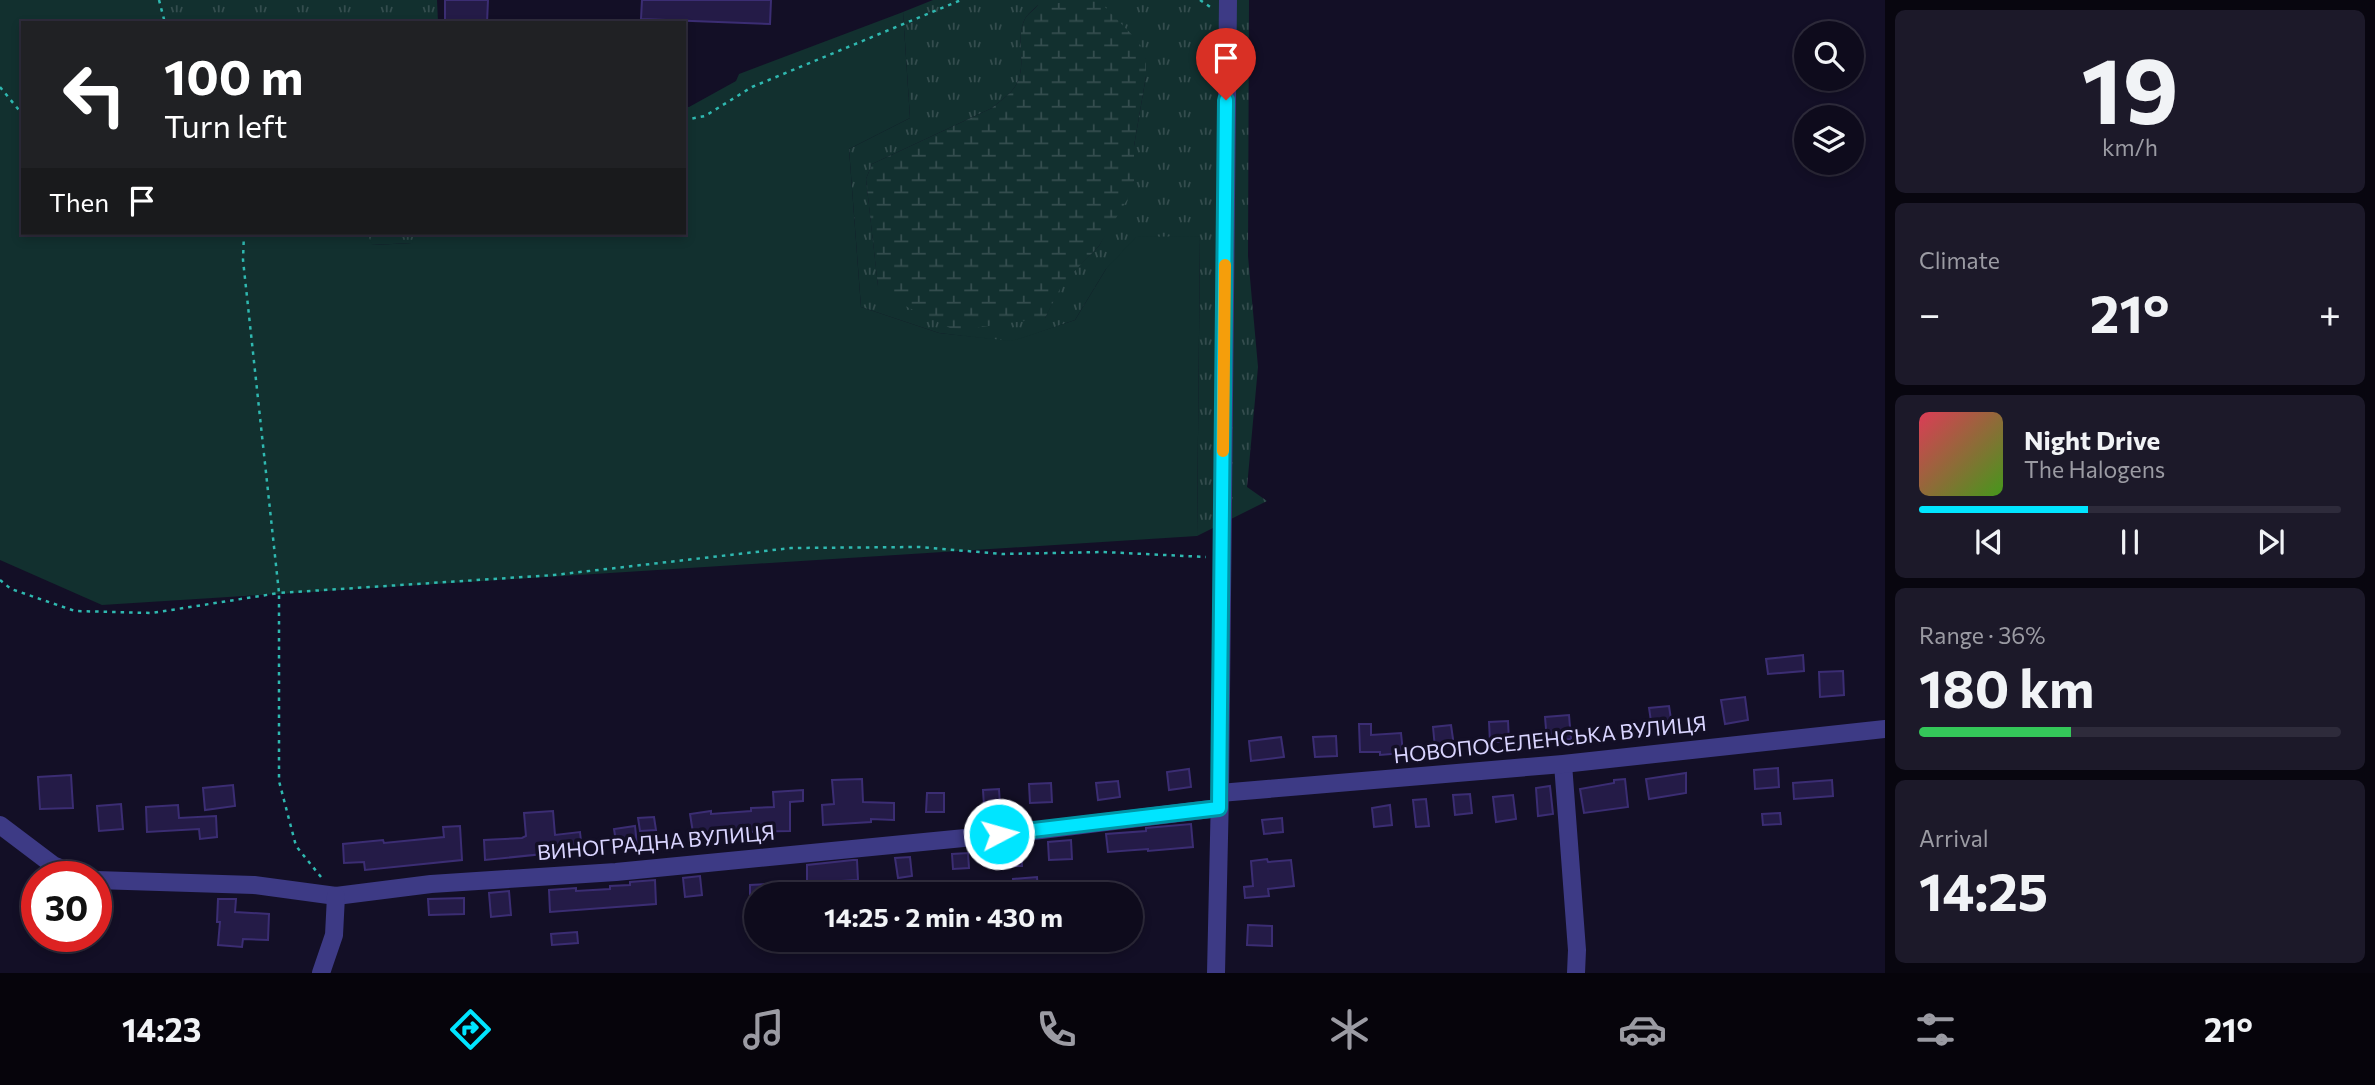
<!DOCTYPE html>
<html lang="en">
<head>
<meta charset="utf-8">
<style>
  :root { --surface:#0e0b1c; --page:#1c1929; --text:#f1f3f6; --muted:#9b9ba3; --line:#2e2b3b; --accent:#00e5ff }
  body { margin:0; font-family:Commissioner,sans-serif; background:var(--page); color:var(--text); height:100vh; display:flex; flex-direction:column; font-size:26px; white-space:nowrap }
  * { box-sizing:border-box; margin:0 }
  p { font-size:23px; color:var(--muted) }
  .icon { flex:none; width:38px; height:38px; fill:none; stroke:currentColor; stroke-width:2; stroke-linecap:round; stroke-linejoin:round }
  .map { position:relative; flex:1; overflow:hidden }
  .side { display:flex; flex-direction:column; gap:10px; padding:10px; background:#08060f; width:490px }
  .side>* { flex:none }
  .banner { position:absolute; left:21px; top:21px; width:665px; height:214px; border-radius:0px; box-shadow:0 4px 10px #0003,0 0 0 2px var(--line); background:#202124; color:#fff; overflow:hidden }
  .fabs { position:absolute; left:1794px; top:21px; display:grid; gap:14px }
  .fabs a { display:grid; place-items:center; width:70px; height:70px; border-radius:50%; background:var(--surface); box-shadow:0 4px 10px #0003,0 0 0 2px var(--line); font-size:35px }
  .speed { position:absolute; left:21px; top:861px; display:flex; gap:14px; font-size:35px; font-weight:700; text-align:center }
  .speed>* { display:grid; place-content:center; width:91px; height:91px; border-radius:50%; background:var(--surface); box-shadow:0 4px 10px #0003,0 0 0 2px var(--line); line-height:1 }
  .speed .limit { border:10px solid #d22; background:#fff; color:#111 }
  .pin { position:absolute; display:grid; place-items:center; width:60px; height:60px; color:#fff; margin:-72px -30px; border-radius:50% 50% 50% 0; rotate:-45deg; box-shadow:0 0 7px #0007 }
  .pin .icon { rotate:45deg }
  .me { position:absolute; width:77px; margin:-38px; rotate:84deg; stroke-linejoin:round; filter:drop-shadow(0 0 5px #0008) }
  .turn { display:flex; align-items:center; gap:24px; height:147px; padding:0 28px; font-size:32px }
  .turn .icon { width:91px; height:91px; stroke-width:2.5 }
  .turn b { display:block; font-size:49px; line-height:60px }
  .then { display:flex; align-items:center; height:66px; padding:0 28px; background:#0003; gap:14px; font-size:26px }
  .big { font-size:52px; font-weight:700; line-height:1.1 }
  .side .card { flex:1; display:flex; flex-direction:column; justify-content:center; gap:10px; min-width:0; padding:0 24px; border-radius:10px; background:var(--page) }
  .side .dial { align-items:center; gap:0 }
  .dial b { font-size:91px; line-height:1 }
  .song { display:flex; align-items:center; gap:21px }
  .cover { width:84px; height:84px; border-radius:10px; background:linear-gradient(135deg,hsl(350 70% 55%),hsl(100 70% 35%)) }
  .played { height:7px; border-radius:4px; background:linear-gradient(90deg,var(--accent) 40%,var(--line) 40%) }
  .keys { display:flex; justify-content:space-around; direction:ltr }
  .heat { display:flex; justify-content:space-between; align-items:center; font-size:38px; direction:ltr }
  .charge { height:10px; border-radius:5px; background:linear-gradient(90deg,#34c759 36%,var(--line) 0) }
  .trip { position:absolute; left:744px; top:882px; width:399px; height:70px; border-radius:35px; background:var(--surface); box-shadow:0 4px 10px #0003,0 0 0 2px var(--line); font-weight:700; line-height:70px; text-align:center }
  .tab-bar { display:flex; height:112px; justify-content:space-around; align-items:center; background:#06040b; color:var(--muted) }
  .tab-bar .icon { width:49px; height:49px }
  .tab-bar .active { color:var(--accent) }
  .tab-bar b { font-size:32px; color:var(--text) }
  main { display:flex; flex:1; min-height:0 }
  .map>svg:first-child { display:block }
</style>
</head>
<body>
<main>
<div class="map">
<svg width="1885" height="973" viewBox="0 0 1885 973">
  <defs>
    <pattern id="grass-tufts" width="24" height="20" patternUnits="userSpaceOnUse" patternTransform="scale(1.75)"><rect width="24" height="20" fill="#12302f"/><path d="M3 7l-1-3M5 7V3M7 7l1-3M15 17l-1-3M17 17v-4M19 17l1-3" fill="none" stroke="#344d4e"/></pattern>
    <pattern id="wetland-marsh" width="20" height="14" patternUnits="userSpaceOnUse" patternTransform="scale(1.75)"><rect width="20" height="14" fill="#12302f"/><path d="M1 5h8M5 5V1M11 12h8M15 12V8" fill="none" stroke="#344d4e"/></pattern>
  </defs>
  <rect width="100%" height="100%" fill="#130f26"/>
  <g fill="url(#grass-tufts)" fill-rule="evenodd">
    <polygon points="159,0 437,0 438,23 165,23"/>
    <path d="M933 0H1249L1248 256 1258 367 1247 487 1267 501 1197 536 1200 236 1106 269 1075 320 1012 342 939 333 861 307 849 149 910 118 903 12ZM1038 5 1146 59V76L1134 146V181L1099 246 1062 283 1045 318 878 286 866 179 872 164 992 108C1000 101 1011 94 1016 85 1028 64 1014 37 1026 17 1029 13 1034 9 1038 5Z"/>
    <polygon points="367,233 415,233 413,243 371,245"/>
  </g>
  <path fill="url(#wetland-marsh)" d="M1091 0 1102 4 1139 42 1146 59V76L1134 146V181L1127 200 1099 246 1063 283 1045 318 968 329 950 328 889 298 878 286 876 269 866 179 872 164 992 108C1000 101 1011 94 1016 85 1028 64 1014 37 1026 17 1029 13 1035 9 1038 5Z"/>
  <polygon fill="#12302f" points="0,0 159,0 165,23 23,23 23,233 367,233 372,245 412,243 415,233 684,233 684,107 689,107 736,81 739,74 903,12 910,118 849,149 861,307 939,333 1012,341 1075,320 1106,269 1136,237 1200,236 1197,536 102,605 0,560"/>
  <g fill="#241b47" stroke="#3b2d73" stroke-width="2">
    <polygon points="445,0 488,0 487,23 445,23"/>
    <polygon points="642,0 771,0 770,24 641,19"/>
    <polygon points="1803,655 1804,671 1768,674 1766,659"/>
    <polygon points="1843,671 1844,695 1820,697 1819,672"/>
    <polygon points="1745,697 1748,720 1725,724 1721,700"/>
    <polygon points="1669,706 1672,726 1652,728 1649,708"/>
    <polygon points="1569,715 1571,739 1547,741 1545,717"/>
    <polygon points="1508,721 1509,742 1490,742 1489,722"/>
    <polygon points="1359,724 1371,724 1371,735 1401,733 1403,753 1380,755 1380,752 1360,752"/>
    <polygon points="1451,725 1454,746 1435,748 1433,727"/>
    <polygon points="1336,736 1337,756 1315,757 1313,737"/>
    <polygon points="1281,737 1284,757 1251,761 1249,741"/>
    <polygon points="1778,768 1779,787 1755,789 1754,770"/>
    <polygon points="1189,769 1191,787 1169,790 1167,772"/>
    <polygon points="1686,773 1686,793 1649,799 1646,779"/>
    <polygon points="71,775 73,808 40,809 38,777"/>
    <polygon points="862,779 863,802 894,803 894,820 871,819 871,822 823,825 822,805 834,804 832,780"/>
    <polygon points="1625,779 1628,807 1584,813 1580,789 1614,783 1614,780"/>
    <polygon points="1832,780 1833,796 1794,799 1793,783"/>
    <polygon points="1118,781 1120,797 1098,800 1096,783"/>
    <polygon points="1051,783 1052,802 1030,803 1029,784"/>
    <polygon points="233,785 235,806 205,810 203,788"/>
    <polygon points="1550,786 1553,814 1538,816 1536,788"/>
    <polygon points="999,789 1000,805 984,806 983,790"/>
    <polygon points="803,790 803,801 790,802 790,831 742,832 694,839 690,814 711,811 711,814 751,811 751,808 774,807 773,792"/>
    <polygon points="927,793 944,793 944,812 926,812"/>
    <polygon points="1470,794 1472,813 1455,815 1453,795"/>
    <polygon points="1513,795 1516,819 1496,822 1493,797"/>
    <polygon points="1426,799 1429,826 1416,827 1413,800"/>
    <polygon points="121,804 123,829 99,831 97,806"/>
    <polygon points="178,805 179,818 216,816 217,837 200,839 199,829 147,832 146,807"/>
    <polygon points="1390,805 1392,825 1374,827 1372,808"/>
    <polygon points="553,811 555,835 580,832 582,850 485,860 484,840 522,838 526,836 524,813"/>
    <polygon points="1780,813 1781,824 1763,825 1762,814"/>
    <polygon points="654,817 656,830 640,831 638,818"/>
    <polygon points="1282,818 1283,832 1264,834 1262,820"/>
    <polygon points="1191,824 1193,847 1148,851 1148,849 1108,852 1106,834 1146,831 1146,828"/>
    <polygon points="460,826 462,860 365,870 364,862 344,863 343,844 383,840 384,843 444,837 443,827"/>
    <polygon points="635,826 637,845 617,848 614,829"/>
    <polygon points="1071,840 1072,859 1049,860 1048,842"/>
    <polygon points="1021,846 1022,866 1002,866 1001,847"/>
    <polygon points="968,853 969,868 953,869 952,854"/>
    <polygon points="910,857 912,876 898,878 895,858"/>
    <polygon points="1267,859 1268,862 1291,860 1294,886 1268,889 1269,896 1245,898 1244,887 1253,886 1251,861"/>
    <polygon points="853,860 857,860 858,880 807,883 807,865"/>
    <polygon points="700,876 702,895 685,897 683,878"/>
    <polygon points="1037,877 1038,890 1014,891 1013,879"/>
    <polygon points="655,880 656,904 550,912 549,890 576,888 576,891 610,889 610,886 630,885 630,882"/>
    <polygon points="784,883 785,894 750,894 750,885"/>
    <polygon points="509,891 511,915 491,917 489,893"/>
    <polygon points="464,898 464,914 429,915 428,899"/>
    <polygon points="218,899 236,899 235,912 269,914 268,940 243,939 242,947 218,945 220,922 217,922"/>
    <polygon points="1248,925 1272,926 1272,946 1247,945"/>
    <polygon points="577,932 578,943 552,945 551,934"/>
  </g>
  <g fill="none" stroke-linecap="round" stroke-linejoin="round">
    <g stroke="#2fb8b0" stroke-width="2.5" stroke-dasharray="3.5 5" stroke-linecap="butt">
      <polyline points="159,0 165,23"/>
      <polyline points="1200,0 1213,9"/>
      <polyline points="0,87 23,115"/>
      <polyline points="684,120 705,116 752,87 961,0"/>
      <polyline points="0,580 11,589 75,611 152,613 279,593 243,260 244,233"/>
      <polyline points="321,877 296,846 279,781 279,593 554,575 791,548 919,547 1002,554 1103,552 1206,557"/>
    </g>
    <g stroke="#3d3a85" stroke-width="18">
      <polyline points="1563,764 1577,950 1576,973"/>
      <polyline points="1220,793 1563,764 1885,729"/>
      <polyline points="0,825 53,865 83,877"/>
      <polyline points="96,880 254,885 336,896 431,884 616,872 1025,832 1219,808"/>
      <polyline points="321,973 334,935 336,896"/>
      <polyline points="1216,973 1220,793 1228,0"/>
    </g>
  </g>
  <g fill="none" stroke-linecap="round" stroke-linejoin="round">
    <defs>
      <polyline id="route" points="999,834 1219,808 1226,100"/>
    </defs>
    <use href="#route" stroke="#0095a6" stroke-width="18"/>
    <use href="#route" stroke="#00e5ff" stroke-width="12"/>
    <polyline stroke="#f59e0b" stroke-width="12" points="1223,451 1225,265"/>
  </g>
  <g text-anchor="middle" stroke-width="7" stroke-linejoin="round" paint-order="stroke">
    <g font-size="21" fill="#d9d4ff" stroke="#130f26">
      <text transform="translate(1550 740) rotate(-6)" y="7">НОВОПОСЕЛЕНСЬКА ВУЛИЦЯ</text>
      <text transform="translate(656 843) rotate(-5)" y="7">ВИНОГРАДНА ВУЛИЦЯ</text>
    </g>
  </g>
</svg>
<div class="fabs">
<a><svg class="icon" aria-label="search" viewBox="0 0 24 24"><circle cx="10" cy="10" r="6"/><path d="M15 15l6 6"/></svg></a>
<a><svg class="icon" aria-label="layers" viewBox="0 0 24 24"><path d="M12 4l9 5-9 5-9-5zM3 14l9 5 9-5"/></svg></a>
</div>
<div class="speed"><div class="limit">30</div></div>
<div class="pin" style="left:1226px;top:100px;background:#d93025"><svg class="icon" aria-label="arrive" viewBox="0 0 24 24"><path d="M6 21V4h12l-3 4 3 4H6"/></svg></div>
<svg class="me" style="left:999px;top:834px" viewBox="-20 -20 40 40"><circle r="17" fill="#00e5ff" stroke="#fff" stroke-width="3"/><path d="M0-11L8 9 0 5-8 9z" fill="#fff"/></svg>
<div class="trip">14:25 · 2 min · 430 m</div>
<div class="banner">
<div class="turn"><svg class="icon" aria-label="left" viewBox="0 0 24 24"><path d="M17 20v-9H6M10 6l-5 5 5 5"/></svg><div><b>100 m</b>Turn left</div></div>
<div class="then">Then<svg class="icon" aria-label="arrive" viewBox="0 0 24 24"><path d="M6 21V4h12l-3 4 3 4H6"/></svg></div>
</div>
</div>
<section class="side">
<div class="card dial"><b>19</b><p>km/h</p></div>
<div class="card"><p>Climate</p>
<div class="heat"><a>−</a><b class="big">21°</b><a>+</a></div>
</div>
<div class="card">
<div class="song"><i class="cover"></i><div><b>Night Drive</b><p>The Halogens</p></div></div>
<div class="played"></div>
<div class="keys"><svg class="icon" aria-label="previous" viewBox="0 0 24 24"><path d="M18 5L8 12l10 7zM5 5v14"/></svg><svg class="icon" aria-label="pause" viewBox="0 0 24 24"><path d="M8 5v14M16 5v14"/></svg><svg class="icon" aria-label="next" viewBox="0 0 24 24"><path d="M6 5l10 7-10 7zM19 5v14"/></svg></div>
</div>
<div class="card"><p>Range · 36%</p><b class="big">180 km</b><div class="charge"></div></div>
<div class="card"><p>Arrival</p><b class="big">14:25</b></div>
</section>
</main>
<nav class="tab-bar">
<b>14:23</b>
<svg class="icon active" aria-label="directions" viewBox="0 0 24 24"><path d="M12 3l9 9-9 9-9-9zM9 14v-3h6M13 9l2 2-2 2"/></svg>
<svg class="icon" aria-label="music" viewBox="0 0 24 24"><path d="M9 18V5l10-2v13"/><circle cx="6" cy="18" r="3"/><circle cx="16" cy="16" r="3"/></svg>
<svg class="icon" aria-label="phone" viewBox="0 0 24 24"><path d="M5 4h4l2 5-3 2q2 4 5 5l2-3 5 2v4C11 20 4 13 5 4z"/></svg>
<svg class="icon" aria-label="climate" viewBox="0 0 24 24"><path d="M12 3v18M4 7l16 10M4 17L20 7"/></svg>
<svg class="icon" aria-label="car" viewBox="0 0 24 24"><path d="M5 17H2v-5l4-1 3-4h7l3 4 3 1v5h-3M9 17h6M6 11h13"/><circle cx="7" cy="17" r="2"/><circle cx="17" cy="17" r="2"/></svg>
<svg class="icon" aria-label="filters" viewBox="0 0 24 24"><path d="M4 7h16M4 17h16"/><circle cx="9" cy="7" r="2"/><circle cx="15" cy="17" r="2"/></svg>
<b>21°</b>
</nav>
</body>
</html>
